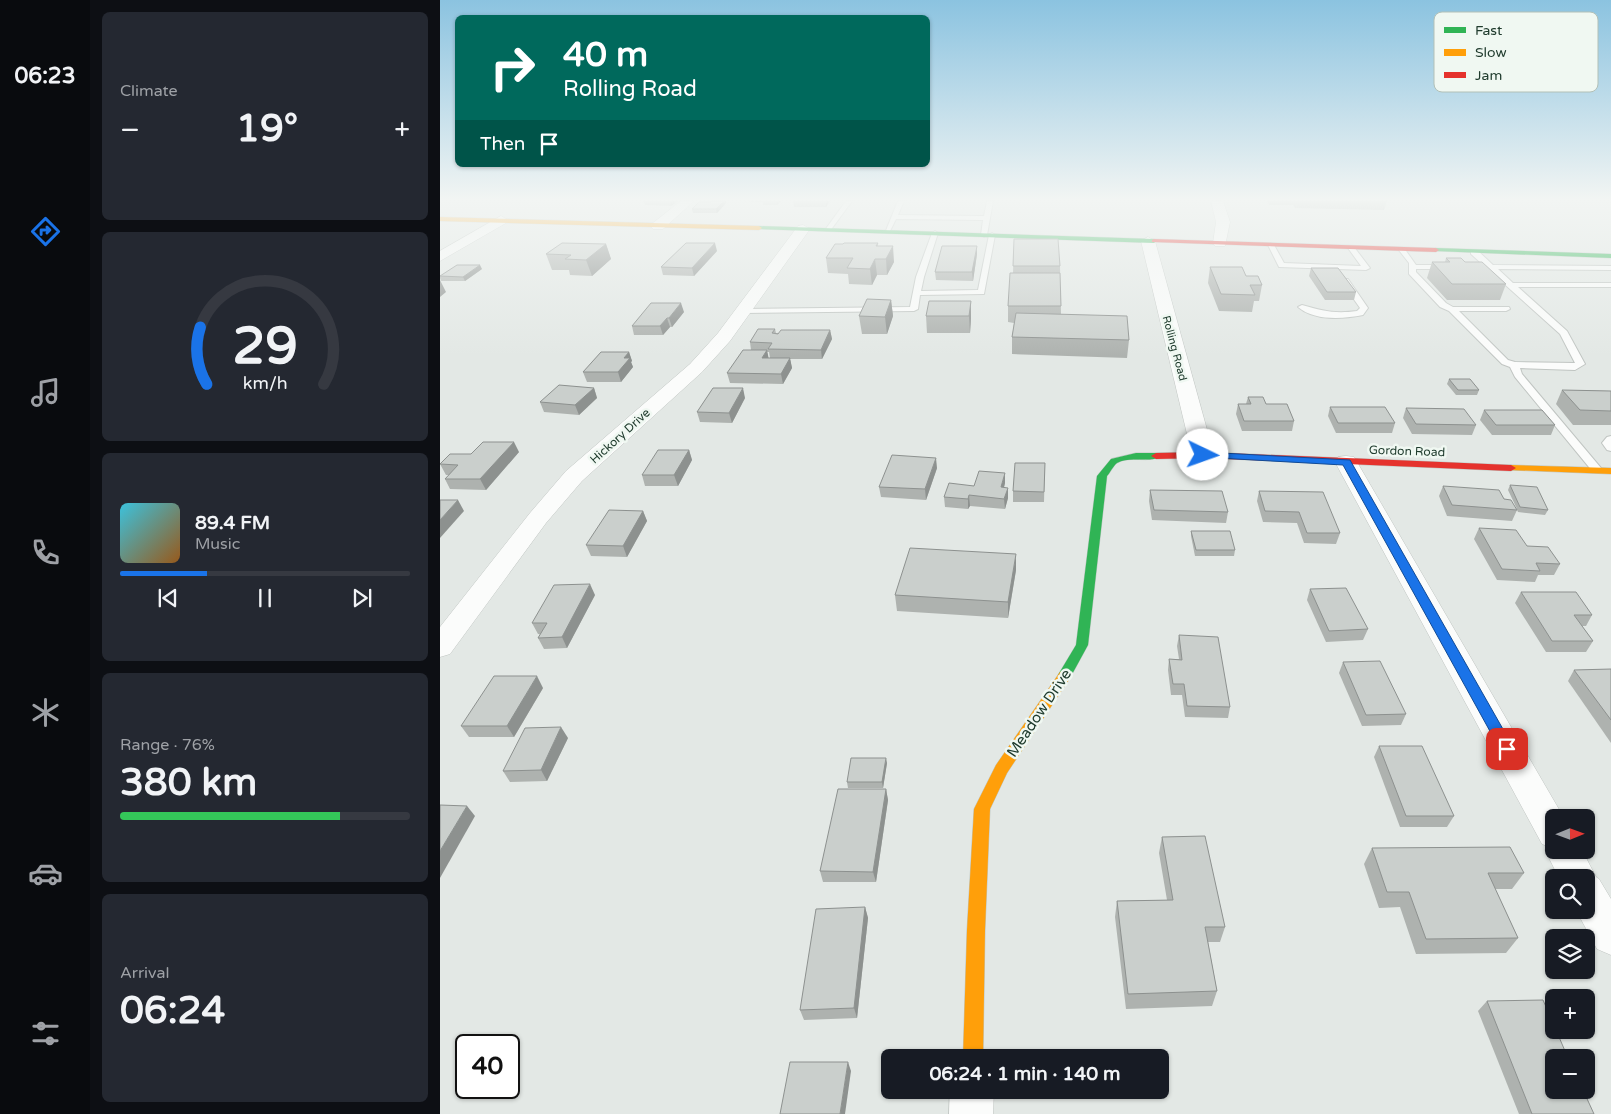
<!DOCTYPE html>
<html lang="en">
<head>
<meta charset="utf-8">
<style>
  :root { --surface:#171b24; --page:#242831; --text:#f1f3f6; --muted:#9ea1a6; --line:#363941; --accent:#1a73e8 }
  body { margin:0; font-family:"Varela Round",sans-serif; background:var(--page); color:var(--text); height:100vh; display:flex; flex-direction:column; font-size:19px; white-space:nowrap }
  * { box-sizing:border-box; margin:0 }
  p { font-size:16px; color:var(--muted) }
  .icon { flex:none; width:28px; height:28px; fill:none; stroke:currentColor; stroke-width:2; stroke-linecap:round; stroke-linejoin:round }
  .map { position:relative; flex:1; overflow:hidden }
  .drawer { display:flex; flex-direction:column; gap:12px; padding:12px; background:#0d0f14; width:350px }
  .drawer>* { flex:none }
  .hud { position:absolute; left:15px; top:15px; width:475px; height:152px; border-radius:8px; box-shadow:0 1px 4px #0004; background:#00695c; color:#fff; overflow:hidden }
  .needle { width:32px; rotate:89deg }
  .tools { position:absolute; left:1105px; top:809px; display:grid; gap:10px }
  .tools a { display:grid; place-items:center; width:50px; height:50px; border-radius:8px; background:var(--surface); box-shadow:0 1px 4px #0004; font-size:25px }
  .speed { position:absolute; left:15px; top:1034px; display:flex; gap:10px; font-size:25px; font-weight:700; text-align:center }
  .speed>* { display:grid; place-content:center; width:65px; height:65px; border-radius:50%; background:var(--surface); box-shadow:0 1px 4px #0004; line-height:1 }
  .speed .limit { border:2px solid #111; border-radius:8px; background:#fff; color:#111 }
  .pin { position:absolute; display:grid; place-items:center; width:42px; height:42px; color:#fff; margin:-21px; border-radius:10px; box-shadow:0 2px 8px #0006 }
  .me { position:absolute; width:55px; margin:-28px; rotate:93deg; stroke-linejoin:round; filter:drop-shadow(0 0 4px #0008) }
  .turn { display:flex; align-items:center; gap:18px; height:105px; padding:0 25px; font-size:22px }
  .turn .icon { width:65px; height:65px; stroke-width:2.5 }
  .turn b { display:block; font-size:35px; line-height:42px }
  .then { display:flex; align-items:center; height:48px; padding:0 25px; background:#0003; gap:10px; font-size:19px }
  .big { font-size:38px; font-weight:700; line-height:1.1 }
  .drawer .card { flex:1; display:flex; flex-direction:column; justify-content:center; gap:8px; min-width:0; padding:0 18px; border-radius:8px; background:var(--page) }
  .drawer .dial { align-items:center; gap:0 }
  .dial svg { height:130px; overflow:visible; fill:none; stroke:var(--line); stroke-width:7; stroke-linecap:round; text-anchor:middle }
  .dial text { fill:var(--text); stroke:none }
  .song { display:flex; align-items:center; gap:15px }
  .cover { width:60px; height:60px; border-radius:8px; background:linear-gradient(135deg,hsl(190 70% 55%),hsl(30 70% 35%)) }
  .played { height:5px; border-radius:2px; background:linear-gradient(90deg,var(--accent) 30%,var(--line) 30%) }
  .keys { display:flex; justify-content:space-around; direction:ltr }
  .heat { display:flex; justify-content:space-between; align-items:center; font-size:28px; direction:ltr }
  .charge { height:8px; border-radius:4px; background:linear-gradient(90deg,#34c759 76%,var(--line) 0) }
  .trip { position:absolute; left:441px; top:1049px; width:288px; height:50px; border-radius:8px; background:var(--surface); box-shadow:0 1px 4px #0004; font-weight:700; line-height:50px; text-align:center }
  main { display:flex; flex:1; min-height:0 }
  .tabs { display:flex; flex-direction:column; width:90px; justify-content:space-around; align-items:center; background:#090b0e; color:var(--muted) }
  .tabs .icon { width:35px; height:35px }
  .tabs .active { color:var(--accent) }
  .tabs b { font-size:22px; color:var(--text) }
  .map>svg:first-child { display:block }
</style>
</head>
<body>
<main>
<nav class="tabs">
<b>06:23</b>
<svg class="icon active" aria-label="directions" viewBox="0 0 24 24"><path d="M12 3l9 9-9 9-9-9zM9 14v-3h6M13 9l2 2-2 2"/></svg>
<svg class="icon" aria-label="music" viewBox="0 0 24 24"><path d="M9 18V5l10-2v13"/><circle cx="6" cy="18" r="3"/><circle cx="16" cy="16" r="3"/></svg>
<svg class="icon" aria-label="phone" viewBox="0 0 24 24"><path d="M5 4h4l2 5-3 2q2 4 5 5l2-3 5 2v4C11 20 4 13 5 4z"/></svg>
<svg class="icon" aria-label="climate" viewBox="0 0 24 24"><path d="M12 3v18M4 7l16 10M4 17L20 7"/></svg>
<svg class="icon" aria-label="car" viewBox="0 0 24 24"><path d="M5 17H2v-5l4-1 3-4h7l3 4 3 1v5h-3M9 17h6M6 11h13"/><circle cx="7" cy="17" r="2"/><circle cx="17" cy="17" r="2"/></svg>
<svg class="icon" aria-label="filters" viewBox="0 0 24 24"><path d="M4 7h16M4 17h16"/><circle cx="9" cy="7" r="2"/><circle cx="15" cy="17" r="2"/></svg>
</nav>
<section class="drawer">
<div class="card"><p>Climate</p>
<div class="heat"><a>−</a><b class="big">19°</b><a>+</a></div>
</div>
<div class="card dial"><svg viewBox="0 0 100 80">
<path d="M14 69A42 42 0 1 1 86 69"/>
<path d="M14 69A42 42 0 0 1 10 34" stroke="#1a73e8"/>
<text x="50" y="56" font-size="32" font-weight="700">29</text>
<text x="50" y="72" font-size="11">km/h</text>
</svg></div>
<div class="card">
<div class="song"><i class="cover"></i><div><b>89.4 FM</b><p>Music</p></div></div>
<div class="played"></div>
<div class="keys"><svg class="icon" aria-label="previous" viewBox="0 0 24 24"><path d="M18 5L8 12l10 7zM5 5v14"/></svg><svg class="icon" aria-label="pause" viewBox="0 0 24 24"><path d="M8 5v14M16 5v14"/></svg><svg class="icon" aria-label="next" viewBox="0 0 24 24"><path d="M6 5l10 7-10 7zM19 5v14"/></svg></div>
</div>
<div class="card"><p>Range · 76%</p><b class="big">380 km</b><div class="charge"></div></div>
<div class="card"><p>Arrival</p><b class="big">06:24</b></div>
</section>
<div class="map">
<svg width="1171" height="1114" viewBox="0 0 1171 1114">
  <rect width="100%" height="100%" fill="#e3e8e5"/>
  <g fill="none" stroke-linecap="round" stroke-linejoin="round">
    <defs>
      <g id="lane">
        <polygon points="406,201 412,201 390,231 386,231 385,230"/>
        <polygon points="458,201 464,201 458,215 544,216 547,201 553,201 547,235 544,237 541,235 543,220 456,219 449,233 445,233"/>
        <polygon points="495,231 498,233 484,277 481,291 538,290 549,235 552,233 555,235 544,294 480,295 478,309 474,311 303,313 299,311 303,309 470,307 476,277 492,233"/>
        <polygon points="831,243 834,245 844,263 921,266 908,248 914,247 930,268 926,270 839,267 828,245"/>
        <polygon points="960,248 964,248 976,265 1010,265 1010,269 976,269 976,272 1006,303 1013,307 1069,307 1070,309 1066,311 1019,311 1068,360 1075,362 1135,363 1120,334 1031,254 1031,250 1037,250 1053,265 1171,266 1171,270 1058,269 1073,283 1171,283 1171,287 1078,287 1127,331 1145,364 1135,370 1080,368 1082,374 1161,468 1162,470 1161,472 1153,472 1075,377 1070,367 1062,364 1009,311 1000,307 969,274 969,263 958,249"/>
        <path d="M902 279H908L928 308 923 315C903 319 874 321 858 307L862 305C883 311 895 314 917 311L920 308 901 281Z"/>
        <polygon points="1171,436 1171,451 1167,450 1162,443 1167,437"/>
      </g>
      <g id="street">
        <polygon points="241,201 254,201 223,229 213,229 211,226 213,223"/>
        <polygon points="771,201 783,201 790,222 785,246 775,246 773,243 776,222"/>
        <polygon points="61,216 68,220 66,223 0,261 0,251"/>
        <polygon points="363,225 370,229 290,341 262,372 142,481 106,523 10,654 0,657 0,627 90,513 126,471 250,364 278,333 358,226"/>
        <polygon points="708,237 715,241 774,455 771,460 763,461 755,460 752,455 701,241"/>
        <polygon points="906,456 914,457 917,462 1124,818 1114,818 1114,850 1142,850 1156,877 1159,879 1171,899 1171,955 1157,949 1136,910 1146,910 1146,878 1119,878 1105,850 1107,846 1102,844 895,462 898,457"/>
        <polygon points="510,1090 554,1090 553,1114 509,1114"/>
      </g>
      <g id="fast">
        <polygon points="319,226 714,239 717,241 714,243 317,229 317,227"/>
        <polygon points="996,248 1171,254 1171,258 994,251 994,249"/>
        <path d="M696 453H716L721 456C710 464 690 455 677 463 673 466 670 473 667 476L648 645 630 678 625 680 620 678 618 675 636 645 657 476 671 459Z"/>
      </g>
      <g id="slow">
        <polygon points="0,217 319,226 322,228 319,230 0,221"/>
        <polygon points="1071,465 1171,468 1171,474 1068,470 1066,468 1068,466"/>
        <polygon points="625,670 630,672 632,675 567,773 550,809 545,930 543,1058 523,1058 527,930 534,809 556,765 620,672"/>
      </g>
      <g id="jam">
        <polygon points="714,239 996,248 999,250 996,252 712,242 712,240"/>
        <polygon points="763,452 1071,465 1076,468 1071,471 763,458 716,459 711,456 716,453"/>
      </g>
    </defs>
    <use href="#lane" stroke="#c0c5c2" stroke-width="2"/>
    <use href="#street" stroke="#c0c5c2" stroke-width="1"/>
    <use href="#fast" stroke="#bec6c2" stroke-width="1"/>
    <use href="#slow" stroke="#bec6c2" stroke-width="1"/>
    <use href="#jam" stroke="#bec6c2" stroke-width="1"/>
    <use href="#lane" fill="#fbfcfb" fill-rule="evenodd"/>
    <use href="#street" fill="#fbfcfb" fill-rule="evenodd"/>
    <use href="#fast" fill="#30b455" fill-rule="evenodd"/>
    <use href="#slow" fill="#ff9f0a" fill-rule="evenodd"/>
    <use href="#jam" fill="#e5322d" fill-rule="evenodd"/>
  </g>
  <g fill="#aeb2af" fill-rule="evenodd">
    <polygon points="203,201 238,201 231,206 205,205"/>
    <polygon points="300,201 341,201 337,205 323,205 323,202"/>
    <polygon points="353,201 390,201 386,207 354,207"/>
    <polygon points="827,201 947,201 944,210 855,208 853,205 829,205"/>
    <polygon points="286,203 277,213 253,213 252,209"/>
    <polygon points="574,239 620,266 621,314 689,340 687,358 572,354 572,337 574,323 568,322 568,306 573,273"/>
    <polygon points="438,243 438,246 454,262 447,275 437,275 432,285 409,284 408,274 388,273 386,258"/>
    <polygon points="166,244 171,259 152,276 130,275 129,270 112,270 106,254"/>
    <polygon points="277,251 254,276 223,275 221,267"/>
    <polygon points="537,254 533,281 496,280 495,272"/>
    <polygon points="1006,258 1025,262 1066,284 1060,300 1007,300 987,278 992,262 1005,262"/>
    <polygon points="770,267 806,276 822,285 819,301 814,301 812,312 779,311 768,283"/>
    <polygon points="871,268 916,292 914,300 885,300 869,276"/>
    <polygon points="42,269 25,281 1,281 0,278 0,276"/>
    <polygon points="451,300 453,316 447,334 422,334 419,316"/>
    <polygon points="531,301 531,318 530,333 487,333 486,316"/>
    <polygon points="244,312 232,327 230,327 223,335 194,335 192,326"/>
    <path d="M335 329 336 333 390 330 392 339 382 359H350L352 368 343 384 290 383 287 373 311 350 310 342ZM327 352H329L330 358H328Z"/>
    <polygon points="189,352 192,361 191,362 193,367 181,382 147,382 143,372"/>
    <polygon points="1009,379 1039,390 1037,395 1016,395 1007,384"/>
    <polygon points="154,388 157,398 139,415 104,412 100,402"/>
    <polygon points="1122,390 1171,391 1171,425 1133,425 1116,404"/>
    <polygon points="808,397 826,404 854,421 852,431 802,431 796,414 798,404 806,404"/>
    <polygon points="305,398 292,423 260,422 257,412"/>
    <polygon points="890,407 955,423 952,433 896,433 888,416"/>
    <polygon points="966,408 1036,425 1032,435 972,434 963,418"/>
    <polygon points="1044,410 1115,425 1111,435 1052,435 1040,420"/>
    <polygon points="249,450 252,460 238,486 205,486 202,475"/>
    <polygon points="79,452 46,490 10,489 5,479 9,475 6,475 0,464 31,454"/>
    <polygon points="605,463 604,502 573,502 573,491"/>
    <polygon points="497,468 486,500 441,497 439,487"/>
    <polygon points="565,483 564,488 568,498 565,509 530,506 528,509 505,507 504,497 534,486"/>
    <polygon points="1070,485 1108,510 1105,515 1078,512 1077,510 1072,521 1007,516 999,496 1003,486 1064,499 1077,509 1068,490"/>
    <polygon points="710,490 788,512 786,523 712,520 709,501"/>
    <polygon points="819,491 900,533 896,544 864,543 857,523 823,522 817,501"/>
    <polygon points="203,511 207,521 187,557 151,556 146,545"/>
    <polygon points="1039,528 1087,546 1120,564 1114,575 1098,575 1095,582 1057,580 1034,539"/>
    <polygon points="751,531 795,550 794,556 755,556 751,536"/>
    <polygon points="576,570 568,618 457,611 455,595"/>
    <polygon points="870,589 928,629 923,640 886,642 867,600"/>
    <polygon points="1081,592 1152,615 1146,626 1142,626 1153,641 1146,652 1106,652 1075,603"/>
    <polygon points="155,595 127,648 104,649 98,638 100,634 98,634 92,623"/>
    <polygon points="739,635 790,707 788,718 745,717 742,695 731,695 728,670 729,659 739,659 737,646"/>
    <polygon points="903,662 966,714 961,725 922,726 899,673"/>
    <polygon points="1171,669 1171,743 1128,681 1134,670"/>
    <polygon points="103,688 74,737 29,737 21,726"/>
    <polygon points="128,738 107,781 70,782 63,771"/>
    <polygon points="939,746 1014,816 1007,827 960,827 934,757"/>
    <polygon points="447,763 443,788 408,788 407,782"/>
    <polygon points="446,789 448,800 436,882 383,882 380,871"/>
    <polygon points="722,837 785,927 780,942 768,942 777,991 772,1006 686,1009 675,917 677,901 727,900 719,853"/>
    <polygon points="932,848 1084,873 1072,889 1055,889 1078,938 1066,953 976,954 960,907 939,908 924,864"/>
    <polygon points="425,907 428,918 417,1018 364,1020 360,1010"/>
    <polygon points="1047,1001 1154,1114 1079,1114 1038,1011"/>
  </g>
  <g fill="#8d918f">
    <polygon points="230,201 238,201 231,206"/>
    <polygon points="284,201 286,201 286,203 277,213 276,209"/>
    <polygon points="336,201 341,201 337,205"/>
    <polygon points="385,201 390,201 386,207"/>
    <polygon points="275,243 277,251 254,276 252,268"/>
    <polygon points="166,244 171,259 152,276 146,260"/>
    <polygon points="453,246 454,262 447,275 446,259"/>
    <polygon points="537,246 537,254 533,281 532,272"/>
    <polygon points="435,259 437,275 432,285 430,269"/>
    <polygon points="40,265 42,269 25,281 23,277"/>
    <polygon points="0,280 6,292 0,297"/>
    <polygon points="451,300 453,316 447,334 445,317"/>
    <polygon points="531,301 531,318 530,333 529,316"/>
    <polygon points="241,303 244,312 232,327 229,318"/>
    <polygon points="227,318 230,327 223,335 220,326"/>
    <polygon points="390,330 392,339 382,359 381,350"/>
    <polygon points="327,350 329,360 322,358"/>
    <polygon points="189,352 192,361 191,362 193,367 181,382 178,372 184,358"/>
    <polygon points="350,358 352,368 343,384 341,374"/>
    <polygon points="154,388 157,398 139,415 135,405"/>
    <polygon points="303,388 305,398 292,423 289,413"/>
    <polygon points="74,442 79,452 46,490 40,479"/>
    <polygon points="249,450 252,460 238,486 234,475"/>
    <polygon points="496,458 497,468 486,500 485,489"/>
    <polygon points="565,473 565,483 561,498 561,487"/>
    <polygon points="568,488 568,498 565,509 564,499"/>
    <polygon points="529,495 530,506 528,509 528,499"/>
    <polygon points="18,500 24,511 0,538 0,520"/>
    <polygon points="203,511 207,521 187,557 183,546"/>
    <polygon points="576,554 576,570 568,618 568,602"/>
    <polygon points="150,584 155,595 127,648 122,637"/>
    <polygon points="97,676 103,688 74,737 67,726"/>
    <polygon points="121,727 128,738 107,781 101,770"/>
    <polygon points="446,758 447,763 443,788 442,782"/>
    <polygon points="446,789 448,800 436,882 433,872"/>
    <polygon points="27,806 35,816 0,878 0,851"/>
    <polygon points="425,907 428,918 417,1018 414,1008"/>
    <polygon points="408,1062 411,1071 405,1114 400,1114"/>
  </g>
  <g fill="#cacfcc" stroke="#8d918f">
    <polygon points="272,201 284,201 276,209 252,209 259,202 270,202"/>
    <polygon points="574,239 618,239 620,266 573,266"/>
    <polygon points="122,243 166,244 146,260 125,259 131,255 106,254"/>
    <polygon points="246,243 275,243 252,268 221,267"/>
    <polygon points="404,243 438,243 436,246 453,246 446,259 435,259 430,269 407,268 413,258 386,258 395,244 403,244"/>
    <polygon points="502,246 537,246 532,272 495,272"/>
    <polygon points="1006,258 1021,258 1025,262 1042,262 1066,284 1012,284 992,262 1010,262"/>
    <polygon points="17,265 40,265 23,277 0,276"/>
    <polygon points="770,267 802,267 806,276 818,276 822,285 810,285 815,295 781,294"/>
    <polygon points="871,268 898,268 916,292 887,292"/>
    <polygon points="570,273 620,273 621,306 568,306"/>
    <polygon points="427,299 451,300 445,317 419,316"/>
    <polygon points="489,301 531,301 529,316 486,316"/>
    <polygon points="211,303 241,303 229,318 227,318 220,326 192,326"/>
    <polygon points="576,313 687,316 689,340 572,337"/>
    <polygon points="318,329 335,329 332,333 338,334 341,330 390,330 381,350 328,349 332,343 310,342"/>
    <polygon points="303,350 327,350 322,358 350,358 341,374 287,373"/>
    <polygon points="161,352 189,352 184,358 190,358 178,372 143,372"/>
    <polygon points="1009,379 1030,379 1039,390 1018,390"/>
    <polygon points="119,385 154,388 135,405 100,402"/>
    <polygon points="273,388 303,388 289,413 257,412"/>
    <polygon points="1122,390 1171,391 1171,411 1140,410"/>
    <polygon points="808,397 823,397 826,404 847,404 854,421 804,421 798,404 811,404"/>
    <polygon points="890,407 945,407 955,423 898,423"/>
    <polygon points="966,408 1024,409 1036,425 976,424"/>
    <polygon points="1044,410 1102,410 1115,425 1056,425"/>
    <polygon points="43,442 74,442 40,479 5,479 18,465 0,464 10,454 31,454"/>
    <polygon points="218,450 249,450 234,475 202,475"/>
    <polygon points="452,455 496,458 485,489 439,487"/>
    <polygon points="575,463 605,463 604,492 573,491"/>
    <polygon points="539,471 565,473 561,487 568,488 564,499 529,495 528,499 504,497 509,483 534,486"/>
    <polygon points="1070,485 1097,487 1108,510 1080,507"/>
    <polygon points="1003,486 1059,490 1064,499 1071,500 1077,510 1012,505"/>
    <polygon points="710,490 782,491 788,512 714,510"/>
    <polygon points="819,491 883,492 900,533 867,533 859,512 825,511"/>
    <polygon points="0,500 18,500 0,520"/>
    <polygon points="169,510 203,511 183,546 146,545"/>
    <polygon points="1039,528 1076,530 1087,546 1108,547 1120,564 1096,563 1100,571 1062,569"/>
    <polygon points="751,531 790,531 795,550 756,550"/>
    <polygon points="470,548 576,554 568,602 455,595"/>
    <polygon points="150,584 122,637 98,638 107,623 92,623 114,585"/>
    <polygon points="906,588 928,629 889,631 870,589"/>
    <polygon points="1081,592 1136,592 1152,615 1134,615 1153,641 1112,641"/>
    <polygon points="739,635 778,637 790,707 747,706 744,684 733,684 729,659 742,660"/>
    <polygon points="940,661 966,714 926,715 903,662"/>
    <polygon points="1171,669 1171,720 1134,670"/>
    <polygon points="54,676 97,676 67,726 21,726"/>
    <polygon points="121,727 101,770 63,771 85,728"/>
    <polygon points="939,746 982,746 1014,816 966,816"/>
    <polygon points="411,758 446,758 442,782 407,782"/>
    <polygon points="398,789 446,789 433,872 380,871"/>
    <polygon points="0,805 27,806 0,851"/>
    <polygon points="765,836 785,927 765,927 777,991 688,994 677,901 733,900 722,837"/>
    <polygon points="1070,847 1084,873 1048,873 1078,938 986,939 969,892 947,892 932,848"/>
    <polygon points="425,907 414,1008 360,1010 376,909"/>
    <polygon points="1103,1000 1114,1025 1114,1030 1116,1030 1128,1058 1114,1058 1114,1090 1143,1090 1154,1114 1092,1114 1047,1001"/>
    <polygon points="350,1062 408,1062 400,1114 340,1114"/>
  </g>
  <linearGradient id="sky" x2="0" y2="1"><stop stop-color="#8bc3e0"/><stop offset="0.56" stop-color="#f2f5f3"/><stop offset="1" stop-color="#f2f5f3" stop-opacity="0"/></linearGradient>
  <rect width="1171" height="356" fill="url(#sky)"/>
  <polygon fill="#1a73e8" stroke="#114b97" points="763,452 910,460 1072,745 1074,749 1072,753 1067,755 1062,753 903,465 760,457 758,455"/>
  <g text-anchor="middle" stroke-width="5" stroke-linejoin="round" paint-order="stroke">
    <g font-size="11" fill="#203c2e" stroke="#f0f8f2">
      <text transform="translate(735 348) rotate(75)" y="4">Rolling Road</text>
    </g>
    <g font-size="12" fill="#203c2e" stroke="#f0f8f2">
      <text transform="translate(180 436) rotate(-42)" y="4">Hickory Drive</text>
      <text transform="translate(967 451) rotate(2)" y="4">Gordon Road</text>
    </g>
    <g font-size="15" fill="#203c2e" stroke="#f0f8f2">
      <text transform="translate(599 713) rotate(-56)" y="5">Meadow Drive</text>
    </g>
  </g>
  <rect x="994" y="12" width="164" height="80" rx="8" fill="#f0f8f2" stroke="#b2c0b7" stroke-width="1"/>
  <rect x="1004" y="27" width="22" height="6" fill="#30b455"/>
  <rect x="1004" y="49" width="22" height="7" fill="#ff9f0a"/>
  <rect x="1004" y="72" width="22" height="6" fill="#e5322d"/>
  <g font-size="14" fill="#203c2e">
    <text x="1035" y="35">Fast</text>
    <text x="1035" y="57">Slow</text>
    <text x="1035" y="80">Jam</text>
  </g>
</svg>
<div class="tools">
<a><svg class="needle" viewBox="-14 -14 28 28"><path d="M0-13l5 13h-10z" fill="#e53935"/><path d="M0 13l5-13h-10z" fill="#9ea1a6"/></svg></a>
<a><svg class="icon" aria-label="search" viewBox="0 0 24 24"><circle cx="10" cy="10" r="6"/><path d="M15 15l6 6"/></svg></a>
<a><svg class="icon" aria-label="layers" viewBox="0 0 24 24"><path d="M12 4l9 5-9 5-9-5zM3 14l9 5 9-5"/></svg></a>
<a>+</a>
<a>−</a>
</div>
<div class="speed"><div class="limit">40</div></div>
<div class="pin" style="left:1067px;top:749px;background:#d93025"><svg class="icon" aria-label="arrive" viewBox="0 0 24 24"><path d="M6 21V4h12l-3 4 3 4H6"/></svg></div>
<svg class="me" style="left:763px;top:455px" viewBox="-20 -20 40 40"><circle r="19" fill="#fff"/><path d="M0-13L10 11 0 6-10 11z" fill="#1a73e8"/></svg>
<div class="trip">06:24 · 1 min · 140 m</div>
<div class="hud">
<div class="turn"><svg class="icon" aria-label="right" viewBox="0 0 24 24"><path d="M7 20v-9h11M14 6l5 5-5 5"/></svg><div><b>40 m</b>Rolling Road</div></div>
<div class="then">Then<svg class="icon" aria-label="arrive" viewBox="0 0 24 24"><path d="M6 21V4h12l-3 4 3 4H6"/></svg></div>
</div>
</div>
</main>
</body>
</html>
